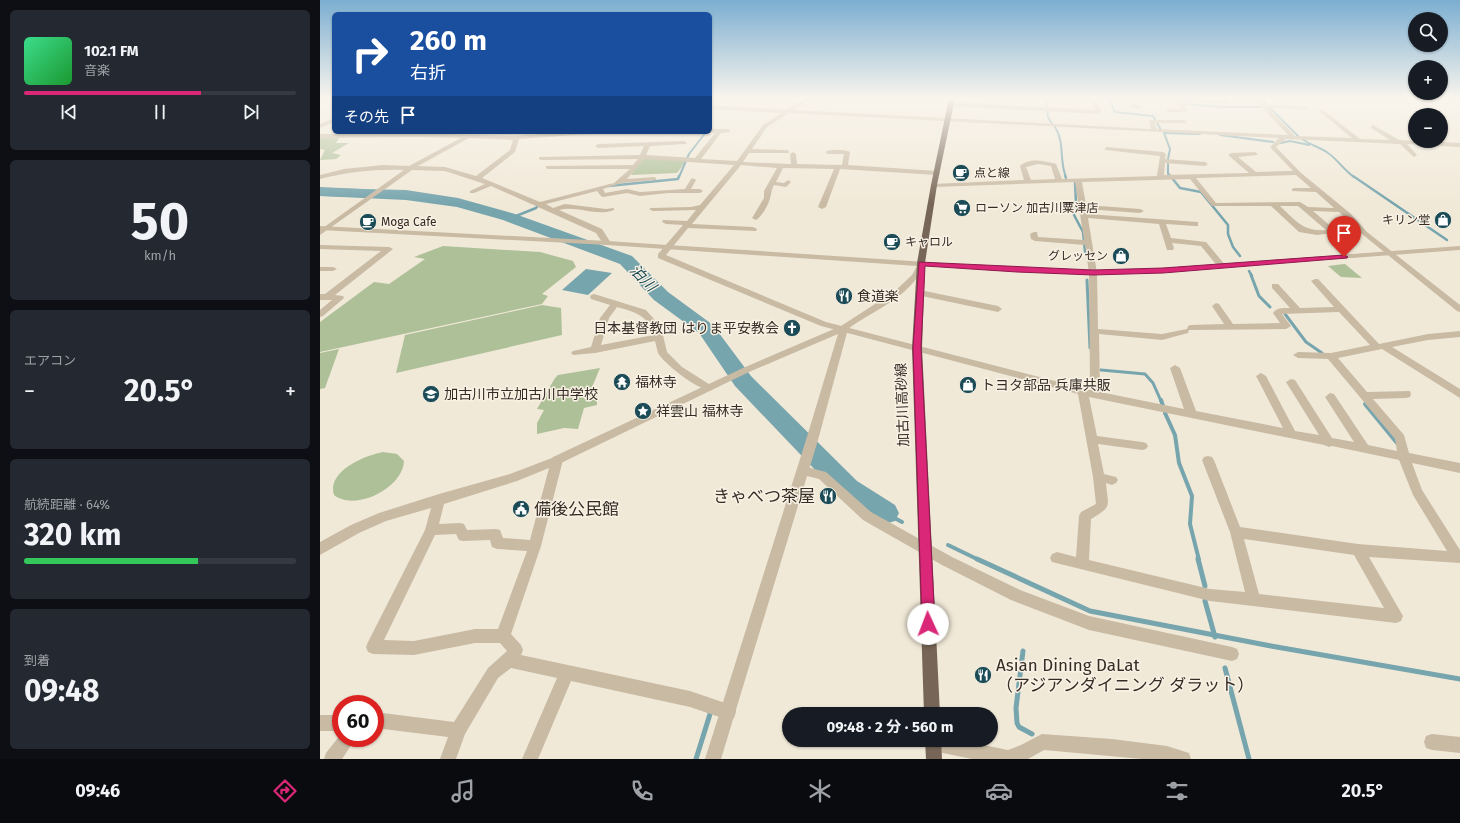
<!DOCTYPE html>
<html lang="ja">
<head>
<meta charset="utf-8">
<style>
  :root { --surface:#171b24; --page:#242831; --text:#f1f3f6; --muted:#9ea1a6; --line:#363941; --accent:#db2777 }
  body { margin:0; font-family:"Fira Sans","Noto Sans JP",sans-serif; background:var(--page); color:var(--text); height:100vh; display:flex; flex-direction:column; font-size:15px; white-space:nowrap }
  * { box-sizing:border-box; margin:0 }
  p { font-size:13px; color:var(--muted) }
  .icon { flex:none; width:22px; height:22px; fill:none; stroke:currentColor; stroke-width:2; stroke-linecap:round; stroke-linejoin:round }
  .map { position:relative; flex:1; overflow:hidden }
  .sheet { display:flex; flex-direction:column; gap:10px; padding:10px; background:#0d0f14; width:320px }
  .sheet>* { flex:none }
  .top-card { position:absolute; left:12px; top:12px; width:380px; height:122px; border-radius:6px; box-shadow:0 1px 3px #0004; background:#1a4fa0; color:#fff; overflow:hidden }
  .tools { position:absolute; left:1088px; top:12px; display:grid; gap:8px }
  .tools a { display:grid; place-items:center; width:40px; height:40px; border-radius:50%; background:var(--surface); box-shadow:0 1px 3px #0004; font-size:20px }
  .speed { position:absolute; left:12px; top:695px; display:flex; gap:8px; font-size:20px; font-weight:700; text-align:center }
  .speed>* { display:grid; place-content:center; width:52px; height:52px; border-radius:50%; background:var(--surface); box-shadow:0 1px 3px #0004; line-height:1 }
  .speed .limit { border:6px solid #d22; background:#fff; color:#111 }
  .pin { position:absolute; display:grid; place-items:center; width:34px; height:34px; color:#fff; margin:-41px -17px; border-radius:50% 50% 50% 0; rotate:-45deg; box-shadow:0 0 4px #0007 }
  .pin .icon { rotate:45deg }
  .me { position:absolute; width:44px; margin:-22px; rotate:358deg; stroke-linejoin:round; filter:drop-shadow(0 0 3px #0008) }
  .turn { display:flex; align-items:center; gap:14px; height:84px; padding:0 12px; font-size:18px }
  .turn .icon { width:52px; height:52px; stroke-width:2.5 }
  .turn b { display:block; font-size:28px; line-height:34px }
  .then { display:flex; align-items:center; height:38px; padding:0 12px; background:#0003; gap:8px; font-size:15px }
  .big { font-size:30px; font-weight:700; line-height:1.1 }
  .sheet .widget { flex:1; display:flex; flex-direction:column; justify-content:center; gap:6px; min-width:0; padding:0 14px; border-radius:6px; background:var(--page) }
  .sheet .dial { align-items:center; gap:0 }
  .dial b { font-size:52px; line-height:1 }
  .song { display:flex; align-items:center; gap:12px }
  .cover { width:48px; height:48px; border-radius:6px; background:linear-gradient(135deg,hsl(150 70% 55%),hsl(130 70% 35%)) }
  .played { height:4px; border-radius:2px; background:linear-gradient(90deg,var(--accent) 65%,var(--line) 65%) }
  .keys { display:flex; justify-content:space-around; direction:ltr }
  .heat { display:flex; justify-content:space-between; align-items:center; font-size:22px; direction:ltr }
  .charge { height:6px; border-radius:3px; background:linear-gradient(90deg,#34c759 64%,var(--line) 0) }
  .trip { position:absolute; left:462px; top:707px; width:216px; height:40px; border-radius:20px; background:var(--surface); box-shadow:0 1px 3px #0004; font-weight:700; line-height:40px; text-align:center }
  .tabs { display:flex; height:64px; justify-content:space-around; align-items:center; background:#090b0e; color:var(--muted) }
  .tabs .icon { width:28px; height:28px }
  .tabs .on { color:var(--accent) }
  .tabs b { font-size:18px; color:var(--text) }
  main { display:flex; flex:1; min-height:0 }
  .map>svg:first-child { display:block }
</style>
</head>
<body>
<main>
<section class="sheet">
<div class="widget">
<div class="song"><i class="cover"></i><div><b>102.1 FM</b><p>音楽</p></div></div>
<div class="played"></div>
<div class="keys"><svg class="icon" aria-label="previous" viewBox="0 0 24 24"><path d="M18 5L8 12l10 7zM5 5v14"/></svg><svg class="icon" aria-label="pause" viewBox="0 0 24 24"><path d="M8 5v14M16 5v14"/></svg><svg class="icon" aria-label="next" viewBox="0 0 24 24"><path d="M6 5l10 7-10 7zM19 5v14"/></svg></div>
</div>
<div class="widget dial"><b>50</b><p>km/h</p></div>
<div class="widget"><p>エアコン</p>
<div class="heat"><a>−</a><b class="big">20.5°</b><a>+</a></div>
</div>
<div class="widget"><p>航続距離 · 64%</p><b class="big">320 km</b><div class="charge"></div></div>
<div class="widget"><p>到着</p><b class="big">09:48</b></div>
</section>
<div class="map">
<svg width="1140" height="759" viewBox="0 0 1140 759">
  <rect width="100%" height="100%" fill="#f1e9d8"/>
  <g fill="#aec098">
    <polygon points="20,137 16,143 29,143 12,153 21,155 16,159 0,160 5,150 0,149 0,138"/>
    <polygon points="326,158 367,160 357,173 311,175 320,160"/>
    <polygon points="123,246 220,252 253,261 256,267 222,294 228,296 222,304 0,352 0,322 54,282 69,284 105,259 94,257"/>
    <polygon points="1024,264 1025,264 1042,278 1021,277 1008,266"/>
    <polygon points="222,305 241,308 242,335 76,373 85,335"/>
    <polygon points="19,349 5,388 0,389 0,353"/>
    <polygon points="280,368 268,397 277,395 277,405 264,408 258,429 244,428 217,434 217,423 224,410 217,409 235,378 238,375"/>
    <path d="M63 452 77 454 84 461C83 488 35 512 14 495 6 471 46 455 63 452Z"/>
  </g>
  <g fill="#77a5ae">
    <polygon points="0,187 42,189 51,191 43,197 0,196"/>
    <polygon points="266,269 292,273 268,295 242,290"/>
  </g>
  <g fill="none" stroke-linecap="round" stroke-linejoin="round">
    <g stroke="#77a5ae" stroke-width="2">
      <polyline points="789,98 795,112 833,116 841,130"/>
      <polyline points="942,98 946,104"/>
      <polyline points="726,99 727,106"/>
      <polyline points="864,101 864,104 904,107 941,107"/>
      <polyline points="948,106 978,136"/>
      <polyline points="727,109 728,117 732,124"/>
      <polyline points="390,125 390,127"/>
      <path d="M735 127C745 142 739 161 746 177"/>
      <polyline points="844,133 880,134"/>
      <polyline points="844,133 850,149 848,159"/>
      <polyline points="900,135 953,142"/>
      <path d="M982 139C990 145 1000 147 1008 153 1017 159 1024 170 1034 177"/>
      <polyline points="961,143 970,141 989,145"/>
      <polyline points="848,164 848,174 850,175"/>
      <polyline points="359,177 369,154 386,132"/>
    </g>
    <g stroke="#77a5ae" stroke-width="2.5">
      <polyline points="745,176 746,178"/>
      <polyline points="1033,176 1127,240"/>
      <polyline points="852,178 860,188 881,192 908,225 908,234 913,247 920,256"/>
      <polyline points="755,183 756,203 754,215 763,232 765,252"/>
      <polyline points="288,186 358,179 359,176"/>
      <polyline points="191,218 216,208 220,203"/>
      <polyline points="929,271 932,276"/>
    </g>
    <g stroke="#77a5ae" stroke-width="3">
      <polyline points="931,275 939,296 950,307"/>
      <polyline points="767,280 770,348"/>
      <polyline points="965,314 986,342 1002,353"/>
      <polyline points="781,370 825,374 833,383 841,401"/>
    </g>
    <g stroke="#77a5ae" stroke-width="4">
      <polyline points="841,400 843,406"/>
      <polyline points="1045,404 1077,443"/>
      <polyline points="845,413 855,435 859,463 872,496 870,524 879,560"/>
      <polyline points="565,513 582,522"/>
      <polyline points="628,545 659,560"/>
    </g>
    <g stroke="#77a5ae" stroke-width="5">
      <polyline points="657,559 770,611 951,646 1140,679"/>
      <polyline points="878,559 885,586"/>
      <polyline points="885,601 895,637"/>
      <polyline points="703,651 696,708 697,723 699,727 712,734"/>
      <polyline points="905,668 929,759"/>
      <polyline points="376,759 390,714"/>
    </g>
    <polygon fill="#77a5ae" fill-rule="evenodd" points="0,188 86,190 138,198 195,214 312,256 348,292 393,325 431,376 537,481 575,505 579,513 575,521 565,524 555,521 519,495 415,386 379,333 334,300 300,264 183,220 137,207 86,200 0,196"/>
    <g fill="#c9baa4" fill-rule="evenodd">
      <path d="M486 98H492L474 110 831 129 829 120H864L866 121V123H834L837 129 968 135 933 98H939L944 104 988 107V109L986 110 947 107 975 136 1032 138 1000 112 999 111 1002 109 1040 139 1070 140 1051 128V126L1053 125 1079 140 1140 143V147L1087 144 1097 155 1094 157 1080 144 966 139 956 147 980 172 1031 214 1047 232 1140 305V312L1137 311 1037 230 997 235 979 232 951 206H892L870 179 762 182 766 205 820 209 824 211 820 213 766 209 767 214 878 222V226H875L846 224 851 238 886 242 906 266 902 268H899L881 246 852 243 854 248 853 250H847L839 224 768 218 777 273 778 329 842 334 867 329 868 326 871 325 904 324 892 306 896 303 899 304 913 324 960 323 953 313C957 307 964 308 970 308L952 288V284H958L980 308 1014 307 991 281 995 279H998L1059 344 1108 334 1140 331V337L1108 340 1072 347 1140 389V398L1062 349 1018 358 1047 392 1090 391 1091 394 1090 397 1086 398 1053 399 1084 435 1089 453 1140 463V473L1092 463 1102 490 1140 550V563L1049 557 1083 616 1081 621 1076 623 890 601 732 562 730 558 732 554 737 552 756 557 759 516 761 512 776 504 773 477 758 394 501 326 338 258V254L363 225 346 224 342 222 343 220 367 221 376 210 333 211 329 209 331 208 371 207 380 205 414 165 324 159 307 179 334 177 336 178V180L302 183 283 189 285 193 307 189 320 192 365 189 371 179 373 178 376 180 371 189H380L383 191 380 193H348L320 196 307 193 283 197 281 196 277 191 226 204 233 208 245 204 286 209 294 208V210C276 217 257 205 239 210L282 229 291 243 287 245H284L276 233 171 186 154 193H150V191L165 184 125 171 92 170 0 235V230L84 170C55 169 28 172 0 179V175L24 169 63 165 89 166 141 138 93 137 0 138V134L93 133 194 136 247 132H271L268 134 199 139 195 152 162 178 220 202 294 183 310 169H228L226 168V166L313 165 318 159 221 160 219 159V157L320 155 324 146 278 148 275 146 278 144 364 141 367 143 366 144 330 146 326 155 375 158 395 133 388 132H390V129H408L410 130V132L401 133 381 159 417 161 443 125 462 113 390 109V105L467 110ZM469 113 959 138 950 147 973 171 936 172 918 157 937 155 938 154 935 152 911 153 908 155 929 173 844 175 845 163 885 166 888 164 885 162 845 159 846 154 843 152 787 147 785 148V150L840 156 837 176 742 179 736 164C725 161 709 157 700 166L704 180 612 184 611 185 614 187 755 182 764 240 718 237 717 232H714L710 234 711 239 715 241 765 245 769 273 770 390 506 322 346 255 368 228 436 231 437 229 433 227 372 224 421 165 457 168 444 191V198L432 218 436 220C441 218 449 204 450 198 452 193 451 190 454 185L466 187 471 182 468 180 464 183 456 182 463 168 514 169 498 207 502 209 506 207 520 169 617 175 620 173 617 171 528 165 530 152C525 149 510 149 505 152L508 154H524L522 165 477 164 476 154 473 152 470 154 471 164 423 162 429 153H469V151L467 150 432 149 447 127ZM149 138 193 140 190 150 156 176 125 167 98 166ZM718 164 731 166 735 179 711 180 706 167ZM976 175 991 188H974L972 189V191L996 192 1014 208 988 207 980 202 896 203 876 178ZM960 206H978L1006 230C983 232 975 220 960 206ZM993 211 1019 212 1033 226 1014 229ZM1019 312 1050 345 1011 353 978 352 973 355 978 358 1008 359 1075 439 1077 451 1048 445 1014 394 1010 393 1005 397 1034 442 1012 438 975 380 971 379 966 382 999 435 975 431 946 376 941 373 936 376 963 428 876 411 860 368 855 365 850 368 864 409 780 392 779 334 842 340 868 333 869 330 966 329 971 326 962 314ZM769 397 1004 445 1009 447 1012 446 1079 460 1093 495 1127 551 1038 544 920 527 894 460 892 457 888 456 884 457 882 460 910 532 925 592 890 589 769 560 771 519C793 506 788 507 786 483L792 485 796 483 798 480 796 477 784 474 778 444 822 450 826 449 828 446 826 443 822 442 777 436ZM924 539 1034 555 1064 608 939 594Z"/>
      <polygon points="710,98 771,99 770,98 776,98 781,112 778,114 630,106 627,104 630,102 775,110 772,102 713,100"/>
      <polygon points="857,98 906,100 909,102 906,104 863,101 867,112 847,112 846,111 849,109 861,109 857,104"/>
      <polygon points="1093,98 1099,98 1121,114 1116,115"/>
      <polygon points="813,104 821,106 822,107 819,109 811,107 810,106"/>
      <polygon points="14,118 14,122 0,128 0,124"/>
      <polygon points="0,245 69,247 73,249 15,295 23,296 24,298 3,316 0,317 0,310 12,300 0,300 0,294 5,294 61,251 0,249"/>
      <polygon points="0,267 13,267 17,269 13,271 0,271"/>
      <polygon points="600,290 678,306 682,309 678,312 597,295 597,291"/>
      <path d="M274 294 326 310 341 327 347 352 362 367 392 386 393 388 392 390C381 393 343 363 338 353 337 349 336 345 335 341L275 353 253 355 251 353 253 351 271 347 280 318 290 305 271 299 270 297 271 295ZM297 307C315 312 328 315 334 335L281 345 289 318Z"/>
      <path d="M237 456 241 457 243 460 221 546 191 634 201 645 203 650 201 655 370 691 414 706 416 712 414 718 408 720 370 707 251 681 218 759H202L237 678 191 668 178 678 145 734 136 759H120L128 737 55 728V712L134 722 168 668 187 651 180 643H155L94 655 53 654 48 652 46 647 48 642 105 530 111 508 66 521 39 533 0 555V542L31 525 59 513 119 494 190 474ZM229 468 210 540 183 538 180 530 176 529 147 530 144 524 140 523 119 524 124 504 197 481ZM136 534 139 540 143 541 170 540 172 547 177 549 207 551 178 629H155L94 641 64 640 115 535Z"/>
      <polygon points="483,466 506,472 551,512 632,557 700,590 769,616 912,647 917,649 919,654 917,659 912,661 769,630 691,600 622,565 543,520 499,479 479,474 477,471 479,468"/>
      <rect x="0" y="715" width="21" height="16"/>
      <polygon points="21,734 21,738 36,738 22,759 4,759 6,753"/>
      <polygon points="722,734 792,739 847,746 869,753 871,759 822,759 724,750 708,759 652,759 613,751 607,749 605,743 606,740 639,740 688,750 701,745"/>
      <polygon points="1112,734 1140,737 1140,753 1112,750 1106,748 1104,742 1106,736"/>
    </g>
    <path fill="#c9baa4" fill-rule="evenodd" d="M0 226 287 241 697 268 773 271 843 268 1140 246V250L843 272 773 275 604 266C589 298 555 309 528 329L498 440 401 759H385L486 440 518 334 429 372 241 463 237 464 233 463 231 460 233 457 423 368 521 326 575 291 592 275 597 266 287 245 0 230Z"/>
    <g fill="#776657" fill-rule="evenodd">
      <polygon points="629,98 635,98 617,185 605,263 602,348 620,714 604,714 592,348 597,263 611,185"/>
      <polygon points="605,740 621,740 622,759 606,759"/>
    </g>
  </g>
  <linearGradient id="sky" x2="0" y2="1"><stop stop-color="#7baed1"/><stop offset="0.48" stop-color="#f9f5ed"/><stop offset="1" stop-color="#f9f5ed" stop-opacity="0"/></linearGradient>
  <rect width="1140" height="204" fill="url(#sky)"/>
  <polygon fill="#db2777" stroke="#8e194d" points="1024,255 1028,257 1027,258 843,273 773,275 697,272 605,266 601,348 615,624 613,628 608,630 604,628 602,624 593,348 599,262 773,270 843,268"/>
  <defs>
    <symbol id="cafe-disc" viewBox="-11 -11 22 22"><circle r="9.5" fill="#1b4b56" stroke="#f9f2e4"/><path d="M-5.5-4.5H6V0H3Q3 3.5 0 3.5H-2.5Q-5.5 3.5-5.5 0ZM3-3.2v2h1.7v-2ZM-6 4.5H4V6H-6Z" fill="#fff"/></symbol>
    <symbol id="supermarket-disc" viewBox="-11 -11 22 22"><circle r="9.5" fill="#1b4b56" stroke="#f9f2e4"/><path d="M-6-5.5h2.5l.6 2H6L4.5 2H-2.5L-4.4-4H-6ZM-1.5 3.2a1.3 1.3 0 1 0 .1 0ZM3 3.2a1.3 1.3 0 1 0 .1 0Z" fill="#fff"/></symbol>
    <symbol id="shop-disc" viewBox="-11 -11 22 22"><circle r="9.5" fill="#1b4b56" stroke="#f9f2e4"/><path d="M-5-2.5h2.3a2.7 3.5 0 0 1 5.4 0H5L5.5 6h-11ZM-1.5-2.5h3a1.5 2.3 0 0 0-3 0Z" fill="#fff"/></symbol>
    <symbol id="restaurant-disc" viewBox="-11 -11 22 22"><circle r="9.5" fill="#1b4b56" stroke="#f9f2e4"/><path d="M-5-6h1v4h1v-4h1v4h1v-4h1v5L-1.5 .5V6h-2V.5L-5-1ZM5-6V6H3V1.5H1.5Q1.5-4 5-6Z" fill="#fff"/></symbol>
    <symbol id="church-disc" viewBox="-11 -11 22 22"><circle r="9.5" fill="#1b4b56" stroke="#f9f2e4"/><path d="M-1.2-6h2.4v3.5h3.3v2.4h-3.3V6h-2.4V-.1h-3.3v-2.4h3.3Z" fill="#fff"/></symbol>
    <symbol id="temple-disc" viewBox="-11 -11 22 22"><circle r="9.5" fill="#1b4b56" stroke="#f9f2e4"/><path d="M0-6L5-2H3V0L6.5 2.5H4V6H1.5V3h-3V6H-4V2.5H-6.5L-3 0V-2H-5Z" fill="#fff"/></symbol>
    <symbol id="school-disc" viewBox="-11 -11 22 22"><circle r="9.5" fill="#1b4b56" stroke="#f9f2e4"/><path d="M0-5L7-2L0 1L-7-2ZM-4 1L0 2.5L4 1V4Q0 6-4 4Z" fill="#fff"/></symbol>
    <symbol id="sight-disc" viewBox="-11 -11 22 22"><circle r="9.5" fill="#1b4b56" stroke="#f9f2e4"/><path d="M0-6L1.8-2.2L6-1.7L2.9 1.2L3.7 5.4L0 3.3L-3.7 5.4L-2.9 1.2L-6-1.7L-1.8-2.2Z" fill="#fff"/></symbol>
    <symbol id="civic-disc" viewBox="-11 -11 22 22"><circle r="9.5" fill="#1b4b56" stroke="#f9f2e4"/><path d="M-.6-6.5H3V-4.5H.6V-3L4-1V1h2V6H-6V1h2V-1L-.6-3ZM-1.2 2.5V6h2.4V2.5Z" fill="#fff"/></symbol>
  </defs>
  <g fill-rule="evenodd">
    <use href="#cafe-disc" x="631" y="163" width="20" height="20"/>
    <use href="#supermarket-disc" x="632" y="198" width="20" height="20"/>
    <use href="#shop-disc" x="1113" y="210" width="20" height="20"/>
    <use href="#cafe-disc" x="38" y="212" width="20" height="20"/>
    <use href="#cafe-disc" x="562" y="232" width="20" height="20"/>
    <use href="#shop-disc" x="791" y="246" width="20" height="20"/>
    <use href="#restaurant-disc" x="514" y="286" width="20" height="20"/>
    <use href="#church-disc" x="462" y="318" width="20" height="20"/>
    <use href="#temple-disc" x="292" y="372" width="20" height="20"/>
    <use href="#shop-disc" x="638" y="375" width="20" height="20"/>
    <use href="#school-disc" x="101" y="384" width="20" height="20"/>
    <use href="#sight-disc" x="313" y="401" width="20" height="20"/>
    <use href="#restaurant-disc" x="498" y="486" width="20" height="20"/>
    <use href="#civic-disc" x="191" y="499" width="20" height="20"/>
    <use href="#restaurant-disc" x="653" y="665" width="20" height="20"/>
  </g>
  <g text-anchor="middle" stroke-width="3" stroke-linejoin="round" paint-order="stroke">
    <g font-size="12" fill="#352c26" stroke="#f9f2e4" text-anchor="start">
      <text x="654" y="177">点と線</text>
      <text x="655" y="212">ローソン 加古川粟津店</text>
      <text x="1110" y="224" text-anchor="end">キリン堂</text>
      <text x="61" y="226">Moga Cafe</text>
      <text x="585" y="246">キャロル</text>
      <text x="788" y="260" text-anchor="end">グレッセン</text>
    </g>
    <g font-size="14" fill="#352c26" stroke="#f9f2e4" text-anchor="start">
      <text x="537" y="301">食道楽</text>
      <text x="459" y="333" text-anchor="end">日本基督教団 はりま平安教会</text>
      <text x="315" y="387">福林寺</text>
      <text x="661" y="390">トヨタ部品 兵庫共販</text>
      <text x="124" y="399">加古川市立加古川中学校</text>
      <text x="336" y="416">祥雲山 福林寺</text>
    </g>
    <g font-size="14" fill="#352c26" stroke="#f9f2e4">
      <text transform="translate(582 405) rotate(-92)" y="5">加古川高砂線</text>
    </g>
    <g font-size="15" font-style="italic" fill="#1b4b56" stroke="#f9f2e4">
      <text transform="translate(323 278) rotate(46)" y="5">泊川</text>
    </g>
    <g font-size="17" fill="#352c26" stroke="#f9f2e4" text-anchor="start">
      <text x="495" y="502" text-anchor="end">きゃべつ茶屋</text>
      <text x="214" y="515">備後公民館</text>
      <text x="676" y="671">Asian Dining DaLat<tspan x="676" dy="20">（アジアンダイニング ダラット）</tspan></text>
    </g>
  </g>
</svg>
<div class="tools">
<a><svg class="icon" aria-label="search" viewBox="0 0 24 24"><circle cx="10" cy="10" r="6"/><path d="M15 15l6 6"/></svg></a>
<a>+</a>
<a>−</a>
</div>
<div class="speed"><div class="limit">60</div></div>
<div class="pin" style="left:1024px;top:257px;background:#d93025"><svg class="icon" aria-label="arrive" viewBox="0 0 24 24"><path d="M6 21V4h12l-3 4 3 4H6"/></svg></div>
<svg class="me" style="left:608px;top:624px" viewBox="-20 -20 40 40"><circle r="19" fill="#fff"/><path d="M0-13L10 11 0 6-10 11z" fill="#db2777"/></svg>
<div class="trip">09:48 · 2 分 · 560 m</div>
<div class="top-card">
<div class="turn"><svg class="icon" aria-label="right" viewBox="0 0 24 24"><path d="M7 20v-9h11M14 6l5 5-5 5"/></svg><div><b>260 m</b>右折</div></div>
<div class="then">その先<svg class="icon" aria-label="arrive" viewBox="0 0 24 24"><path d="M6 21V4h12l-3 4 3 4H6"/></svg></div>
</div>
</div>
</main>
<nav class="tabs">
<b>09:46</b>
<svg class="icon on" aria-label="directions" viewBox="0 0 24 24"><path d="M12 3l9 9-9 9-9-9zM9 14v-3h6M13 9l2 2-2 2"/></svg>
<svg class="icon" aria-label="music" viewBox="0 0 24 24"><path d="M9 18V5l10-2v13"/><circle cx="6" cy="18" r="3"/><circle cx="16" cy="16" r="3"/></svg>
<svg class="icon" aria-label="phone" viewBox="0 0 24 24"><path d="M5 4h4l2 5-3 2q2 4 5 5l2-3 5 2v4C11 20 4 13 5 4z"/></svg>
<svg class="icon" aria-label="climate" viewBox="0 0 24 24"><path d="M12 3v18M4 7l16 10M4 17L20 7"/></svg>
<svg class="icon" aria-label="car" viewBox="0 0 24 24"><path d="M5 17H2v-5l4-1 3-4h7l3 4 3 1v5h-3M9 17h6M6 11h13"/><circle cx="7" cy="17" r="2"/><circle cx="17" cy="17" r="2"/></svg>
<svg class="icon" aria-label="filters" viewBox="0 0 24 24"><path d="M4 7h16M4 17h16"/><circle cx="9" cy="7" r="2"/><circle cx="15" cy="17" r="2"/></svg>
<b>20.5°</b>
</nav>
</body>
</html>
